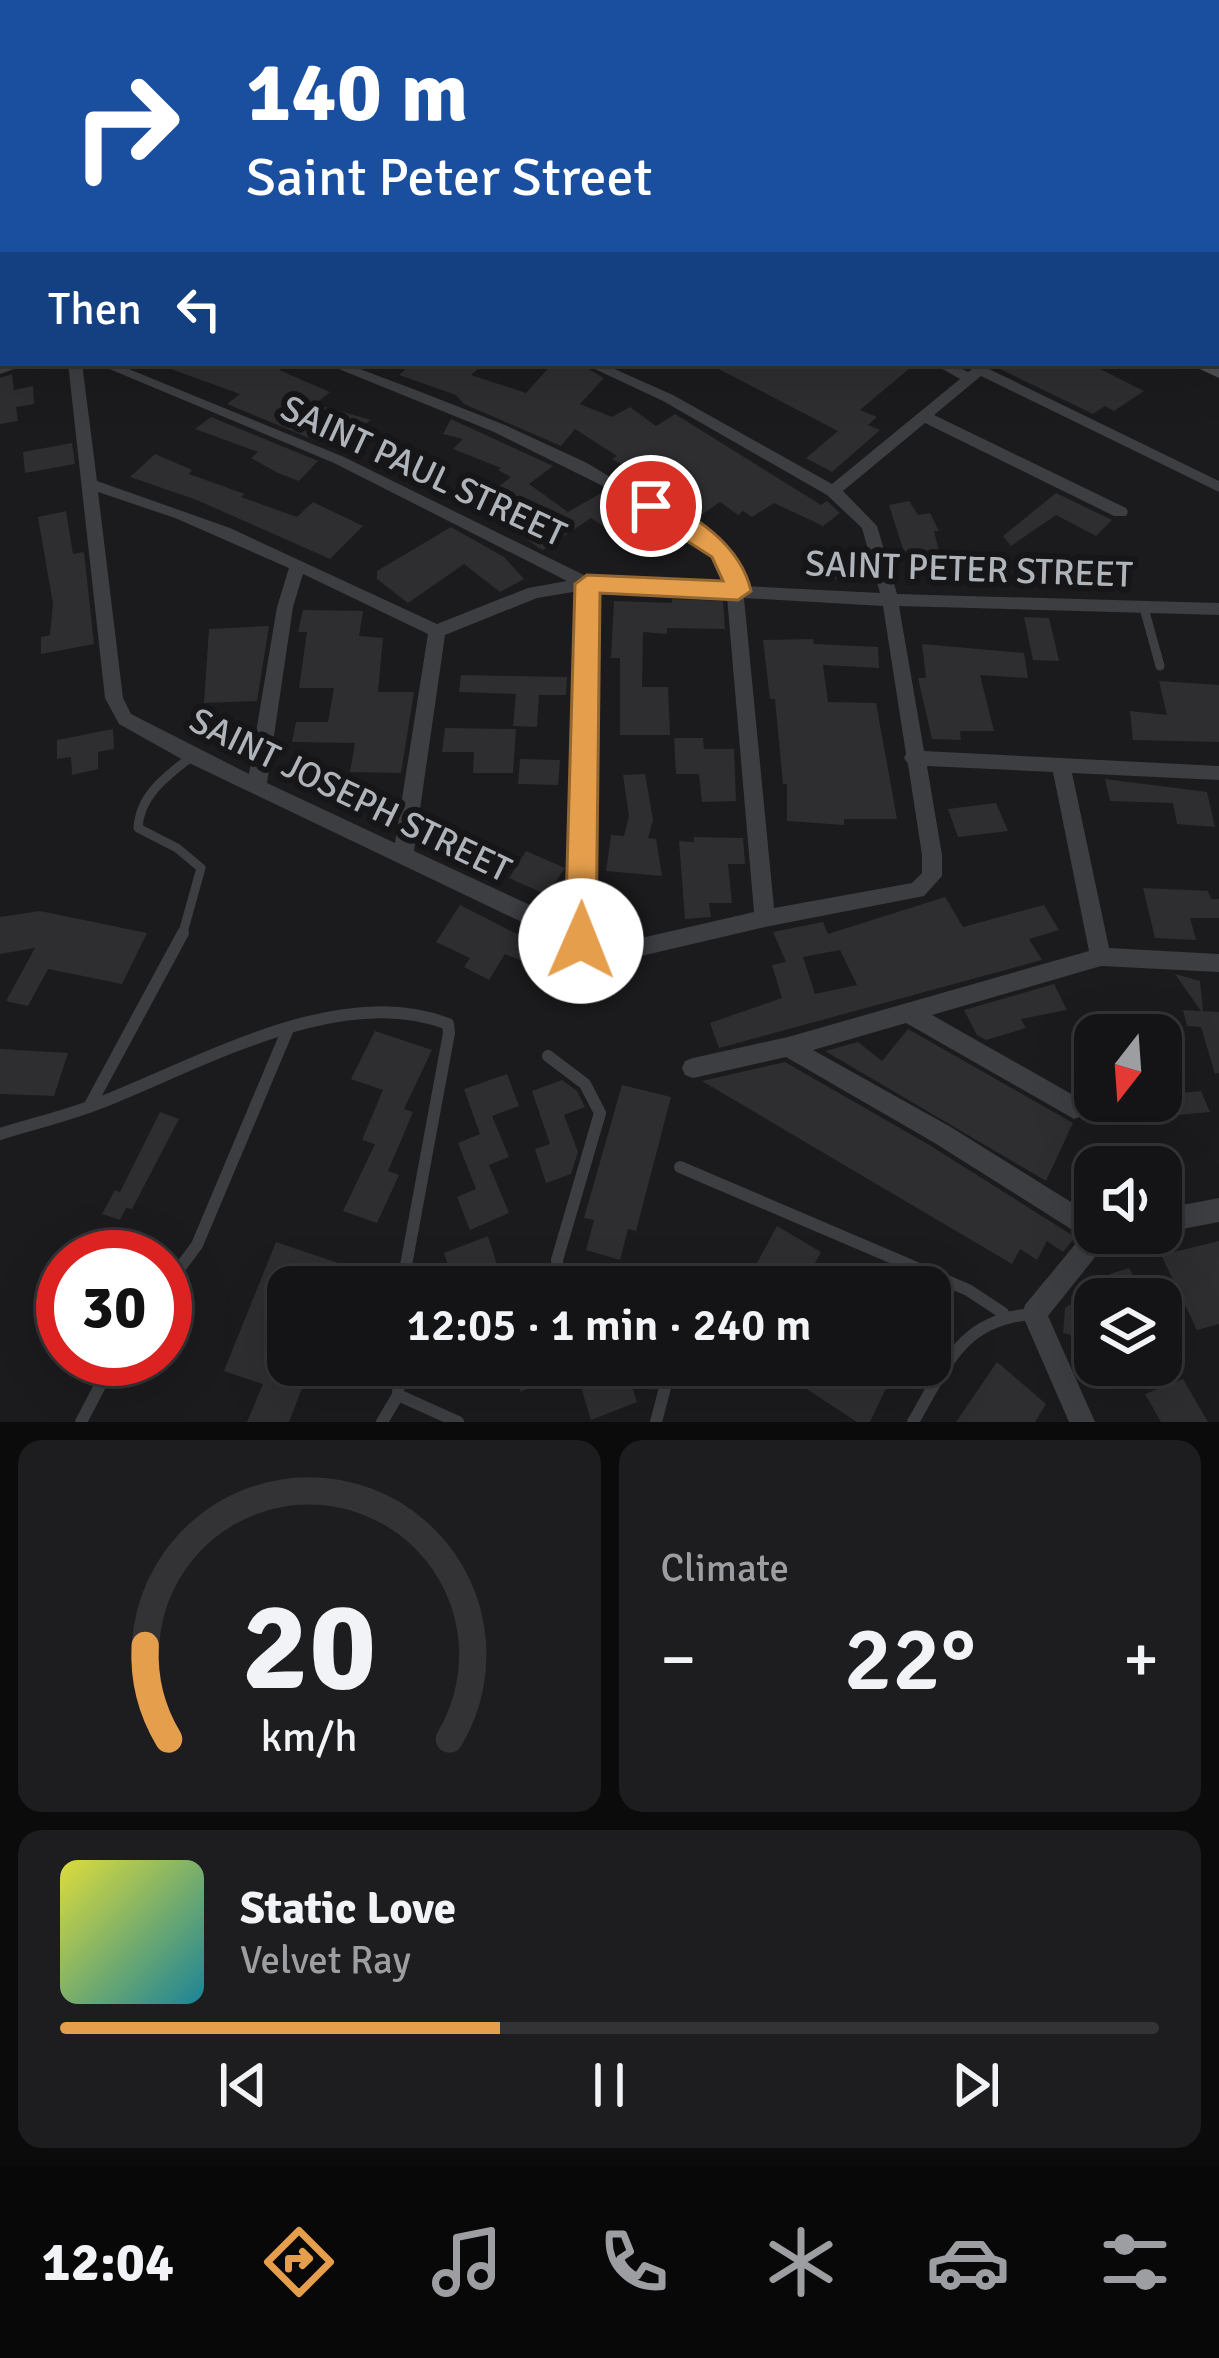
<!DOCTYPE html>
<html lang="en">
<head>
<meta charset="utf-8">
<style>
  :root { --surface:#141416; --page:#1d1d1f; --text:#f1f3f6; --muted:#9d9ea1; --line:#333335; --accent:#e49e4c }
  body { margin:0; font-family:Signika,sans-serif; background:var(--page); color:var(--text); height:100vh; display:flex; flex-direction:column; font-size:45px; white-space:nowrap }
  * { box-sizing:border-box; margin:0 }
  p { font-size:39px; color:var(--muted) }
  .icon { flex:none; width:66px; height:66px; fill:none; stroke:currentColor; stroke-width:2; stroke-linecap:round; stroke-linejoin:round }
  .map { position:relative; height:1422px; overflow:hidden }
  .drawer { display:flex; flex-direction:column; gap:18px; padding:18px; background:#0b0b0c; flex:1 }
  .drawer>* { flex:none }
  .banner { position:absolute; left:0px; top:0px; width:1221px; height:366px; box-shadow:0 12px 48px #0002,0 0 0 3px var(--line); background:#1a4fa0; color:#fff; overflow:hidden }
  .needle { width:78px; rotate:197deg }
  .tools { position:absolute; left:1074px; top:1014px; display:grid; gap:24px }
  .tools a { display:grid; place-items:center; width:108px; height:108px; border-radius:24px; background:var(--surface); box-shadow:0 12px 48px #0002,0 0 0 3px var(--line); font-size:60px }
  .speed { position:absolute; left:36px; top:1230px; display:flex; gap:24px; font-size:60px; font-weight:700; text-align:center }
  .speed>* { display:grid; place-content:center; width:156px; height:156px; border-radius:50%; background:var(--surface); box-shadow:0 12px 48px #0002,0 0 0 3px var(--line); line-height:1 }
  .speed .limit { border:18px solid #d22; background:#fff; color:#111 }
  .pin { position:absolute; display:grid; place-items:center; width:102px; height:102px; color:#fff; margin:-51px; border:6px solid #fff; border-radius:50%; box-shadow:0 3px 12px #0007 }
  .me { position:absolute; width:132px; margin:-66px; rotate:1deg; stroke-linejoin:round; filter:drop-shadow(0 0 9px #0008) }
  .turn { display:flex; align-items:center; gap:42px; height:252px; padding:0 48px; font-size:54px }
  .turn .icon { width:156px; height:156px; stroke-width:2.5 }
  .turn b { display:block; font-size:84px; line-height:102px }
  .then { display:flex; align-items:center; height:114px; padding:0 48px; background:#0003; gap:24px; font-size:45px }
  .big { font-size:90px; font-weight:600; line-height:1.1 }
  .drawer .card { flex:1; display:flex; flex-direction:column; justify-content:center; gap:18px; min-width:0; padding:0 42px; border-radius:24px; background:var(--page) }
  .drawer .dial { align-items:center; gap:0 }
  .dial svg { height:312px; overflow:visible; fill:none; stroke:var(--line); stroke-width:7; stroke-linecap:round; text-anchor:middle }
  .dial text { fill:var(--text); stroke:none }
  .song { display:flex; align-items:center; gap:36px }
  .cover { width:144px; height:144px; border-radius:18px; background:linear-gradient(135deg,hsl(60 70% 55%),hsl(190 70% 35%)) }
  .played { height:12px; border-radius:6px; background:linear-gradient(90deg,var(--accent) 40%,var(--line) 40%) }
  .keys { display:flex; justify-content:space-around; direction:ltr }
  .heat { display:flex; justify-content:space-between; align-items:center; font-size:66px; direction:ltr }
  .drawer .tiles { flex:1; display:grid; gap:18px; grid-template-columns:1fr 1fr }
  .card:last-child { grid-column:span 2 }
  .trip { position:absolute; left:267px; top:1266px; width:684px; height:120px; border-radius:24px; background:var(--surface); box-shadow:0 12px 48px #0002,0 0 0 3px var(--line); font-weight:600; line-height:120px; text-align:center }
  .tab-bar { display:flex; height:192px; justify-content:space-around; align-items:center; background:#080809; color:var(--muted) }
  .tab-bar .icon { width:84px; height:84px }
  .tab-bar .current { color:var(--accent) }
  .tab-bar b { font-size:54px; color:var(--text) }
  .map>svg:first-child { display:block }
</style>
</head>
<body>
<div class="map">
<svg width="1219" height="1422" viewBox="0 0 1219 1422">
  <rect width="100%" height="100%" fill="#1b1b1d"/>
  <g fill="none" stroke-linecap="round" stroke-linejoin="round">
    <polyline stroke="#323c40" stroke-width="4.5" points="222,0 228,3"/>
    <g fill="#323c40" fill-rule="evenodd">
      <polygon points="0,171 3,172 3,190 0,189"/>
      <polygon points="3,258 3,276 0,277 0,259"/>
    </g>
  </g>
  <g fill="#2e2e31" fill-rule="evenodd">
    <polygon points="154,363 288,363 279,370 330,392 315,404 371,420 331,447 227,404 240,394"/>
    <polygon points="412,363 485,363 471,375 526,393 553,363 578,363 604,378 580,404 612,417 630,407 656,426 675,414 821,505 827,501 840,513 823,526 774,503 752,517 743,511 738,515 720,502 703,514 630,473 634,471 612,459 617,456 575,429 561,446 464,404 456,395 399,375"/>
    <polygon points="707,363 916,363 860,410 877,417 868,425 880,430 832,472 806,458 838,431"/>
    <polygon points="997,363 1088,363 1144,391 1114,411 1105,406 1093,414 996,367"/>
    <polygon points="12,374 14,390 33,386 34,404 16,407 18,421 0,424 0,378"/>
    <polygon points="211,417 318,461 299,481 278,473 251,458 258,452 195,429"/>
    <polygon points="451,419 553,466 529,484 568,512 603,492 649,522 623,540 591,518 543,550 539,548 521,535 531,529 480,501 511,477 498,470 501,468 453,449 463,439 443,434"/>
    <polygon points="72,443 75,464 25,473 23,452"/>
    <polygon points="155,454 192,470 189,474 245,494 241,497 297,517 313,502 363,526 330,559 197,500 130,477"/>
    <polygon points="1056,493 1112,520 1096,536 1056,515 1011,546 1003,536"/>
    <polygon points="909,501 918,515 930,513 939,531 934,531 940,555 905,555 889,505"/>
    <polygon points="66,511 73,554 84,552 94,644 41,654 41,637 50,635 53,604 38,517"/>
    <polygon points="451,527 504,557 524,579 500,592 464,564 408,603 377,579 377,571"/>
    <polygon points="825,561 865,561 868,579 828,579"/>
    <polygon points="672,599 723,601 725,629 667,628 667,634 643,632 642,687 668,687 670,735 620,735 620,658 611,658 614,601 672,603"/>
    <polygon points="303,610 363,611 359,636 383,638 378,692 414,692 401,773 350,772 355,743 292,742 296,722 328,722 334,688 299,688 307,632 298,632"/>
    <polygon points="1024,617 1049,618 1059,661 1033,660"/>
    <polygon points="269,626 257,701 204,703 209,629"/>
    <polygon points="813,639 814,644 878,647 879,668 823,665 828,702 876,703 897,819 844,819 844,825 787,821 787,784 783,784 775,699 770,699 763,640"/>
    <polygon points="922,644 1024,653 1028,678 980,675 994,731 960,731 961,740 932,739 918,678 926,678"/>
    <polygon points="461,675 567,677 566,695 539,695 537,727 513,726 516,694 459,692"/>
    <polygon points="1159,681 1219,685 1219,742 1133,740 1130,711 1167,715"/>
    <polygon points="445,728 516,729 513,773 473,773 474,752 442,752"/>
    <polygon points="113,729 114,749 98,752 98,769 72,775 71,757 57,759 57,740"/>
    <polygon points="674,738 703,738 704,749 734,749 736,801 702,802 699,774 676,774"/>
    <polygon points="520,759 560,760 558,785 518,784"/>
    <polygon points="645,774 653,820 648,838 656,839 662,876 606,871 611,835 624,836 629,816 623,775"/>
    <polygon points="1105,779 1207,792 1215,827 1177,824 1173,803 1110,801"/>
    <polygon points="996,803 1008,831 958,837 948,809"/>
    <polygon points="694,837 743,838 745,864 728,864 732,903 709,903 711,917 685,919 679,841 694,842"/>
    <polygon points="526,851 565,868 547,895 509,878"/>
    <polygon points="1143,888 1208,891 1211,899 1219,899 1219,918 1190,918 1196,940 1155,938"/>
    <path d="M945 897 963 927 1044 905 1059 930 1029 939 1042 960 719 1048 710 1023 782 998 772 965 786 962 773 932 823 922 828 934ZM840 950 857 985 815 994 803 957Z"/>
    <polygon points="460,905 542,947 546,941 570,951 558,975 505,954 489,980 464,967 470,958 436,942"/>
    <polygon points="40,911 147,933 122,984 48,969 28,1006 6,1001 35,948 0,954 0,917"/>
    <polygon points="1175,974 1200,981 1203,1011 1219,1012 1219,1073 1215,1074 1201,1027 1187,1026 1183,1010 1201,1011"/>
    <polygon points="1054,984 1067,1010 1021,1019 1026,1028 986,1040 977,1035 964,1010"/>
    <polygon points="908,1029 1073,1123 1046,1181 825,1051 858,1042 882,1061"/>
    <polygon points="375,1031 432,1050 404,1109 413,1112 388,1171 399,1175 377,1223 343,1211 375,1144 362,1140 383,1090 351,1079"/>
    <polygon points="0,1049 68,1053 54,1096 0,1094"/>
    <polygon points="785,1062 931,1146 1075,1237 1063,1252 1047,1241 1037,1260 1020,1249 1012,1264 702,1081"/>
    <polygon points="507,1074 519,1106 492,1116 509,1157 489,1165 509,1213 470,1230 457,1197 476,1189 458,1143 480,1134 464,1089"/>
    <polygon points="562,1080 577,1091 585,1107 564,1115 578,1152 571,1174 546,1183 535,1149 550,1144 532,1091"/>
    <polygon points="622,1085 671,1097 636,1231 628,1229 620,1260 586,1250 594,1220 584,1218"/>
    <polygon points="1201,1091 1210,1112 1127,1120 1120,1101 1161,1101 1161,1095"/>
    <polygon points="160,1112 179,1119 132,1209 126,1208 120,1220 102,1214 115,1190 120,1192"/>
    <polygon points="777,1226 821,1252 802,1287 744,1287"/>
    <polygon points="488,1236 500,1274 455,1287 444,1253"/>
    <polygon points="1219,1241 1219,1324 1197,1330 1161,1255"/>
    <polygon points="276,1242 353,1268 345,1287 288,1287 288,1365 311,1365 289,1422 247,1422 263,1384 224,1371"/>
    <polygon points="1129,1268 1146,1299 1095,1299 1095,1329 1088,1327 1088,1339 1063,1333 1065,1308 1112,1277 1110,1274"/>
    <polygon points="997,1362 1046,1404 1035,1422 956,1422"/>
    <polygon points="509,1365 570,1365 521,1392"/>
    <polygon points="591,1365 660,1365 654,1390 630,1381 637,1402 591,1420 579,1381 603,1372"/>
    <polygon points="770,1365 897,1365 870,1422 857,1422"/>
    <polygon points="1183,1379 1208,1422 1161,1422 1145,1394"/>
  </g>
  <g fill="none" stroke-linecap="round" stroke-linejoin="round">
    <g stroke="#3c3e42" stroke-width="9">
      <polyline points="1144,608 1160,666"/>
      <path d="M182 936 201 868 177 848 138 828C140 794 167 776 192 756"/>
    </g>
    <g stroke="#3c3e42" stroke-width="12">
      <polyline points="548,1056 585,1084 600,1113 557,1260 558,1275 566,1287"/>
      <polyline points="89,1107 183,933"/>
      <path d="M0 1134C32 1124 66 1116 97 1104 198 1065 340 981 448 1024L449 1033 402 1287"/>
      <polyline points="680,1167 968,1290 1003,1313"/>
      <polyline points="165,1288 197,1245 288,1029"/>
      <polyline points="398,1395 458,1422"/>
      <polyline points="81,1422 114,1359"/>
      <polyline points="382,1422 398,1395 399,1365"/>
      <polyline points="656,1422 671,1365"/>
      <path d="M913 1422C946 1366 961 1318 1034 1314"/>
    </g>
    <g fill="#3c3e42" fill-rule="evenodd">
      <rect x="182" y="0" width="10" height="3"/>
      <polygon points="432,0 447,0 451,3 436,3"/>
      <polygon points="1001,0 1018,0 1013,3 996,3"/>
      <rect x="1218" y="19" width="1" height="6"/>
      <rect x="1218" y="47" width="1" height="6"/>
      <rect x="1218" y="63" width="1" height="9"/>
      <rect x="1218" y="129" width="1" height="7"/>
      <rect x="1218" y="270" width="1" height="9"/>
      <polygon points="9,363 31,363 0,374 0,365"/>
      <path d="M68 363H82L97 481 230 528 437 624 528 588 567 581 334 463 95 363H114L344 457 590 578 726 585 725 569 711 555 615 492 494 432 324 363H344L421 392 505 425 587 463 714 540 739 564 743 586 880 593 862 528 827 495 663 401 582 363H601L673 395 832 484 960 379 932 363H950L968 372 980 363H993L989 369 1219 481V492L981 376 934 415 1126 508 1128 512 1126 516H1114L925 423 843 491 877 526 897 594 1219 603V615L899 606 924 751 1219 766V780L1072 773 1109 948 1219 954V972L1101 966 932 1015 1082 1100 1085 1108 1082 1116 1074 1119 906 1023 813 1050 949 1126 1095 1217V1233H1112L1108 1241 1048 1316 1095 1422H1069L1022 1314 1025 1305 1082 1236 933 1142 786 1057 693 1078 685 1075 682 1068 685 1061 693 1058 788 1037 1089 951 1053 772 927 766 942 855V876L924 896 765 927 624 960 601 957 574 947 185 761 119 724 105 698ZM98 492 175 518 289 568 277 607 249 774 131 714 123 698ZM303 574 428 634 395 843 267 783 293 607ZM595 590 727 597 754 912 624 942 603 939 591 934ZM579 591 571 924 414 851 445 635 537 598ZM744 598 883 606 906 754 904 758 908 764 922 855V873L912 883 774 908Z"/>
      <polygon points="1219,1198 1219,1222 1161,1233 1161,1209"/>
    </g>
    <g fill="#4a4d52" fill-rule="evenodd">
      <polygon points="664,0 680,0 663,3"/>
      <polygon points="1187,363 1219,364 1219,378"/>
    </g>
  </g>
  <path fill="#e49e4c" stroke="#946731" stroke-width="3" d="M651 498C694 512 741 546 751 591L738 600 600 593 596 941 592 951 581 955 570 951 565 941 575 584 587 575 723 581 712 557 642 512 639 506Z"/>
  <g text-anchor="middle" stroke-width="12" stroke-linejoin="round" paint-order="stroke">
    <g font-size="36" fill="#afb4bb" stroke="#161618">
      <text transform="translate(424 470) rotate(25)" y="13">SAINT PAUL STREET</text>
      <text transform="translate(969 568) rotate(2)" y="13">SAINT PETER STREET</text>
      <text transform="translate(351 794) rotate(26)" y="13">SAINT JOSEPH STREET</text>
    </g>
  </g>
</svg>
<div class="tools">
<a><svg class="needle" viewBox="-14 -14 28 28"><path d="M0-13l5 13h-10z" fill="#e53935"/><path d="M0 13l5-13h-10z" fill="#9d9ea1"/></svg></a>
<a><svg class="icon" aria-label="sound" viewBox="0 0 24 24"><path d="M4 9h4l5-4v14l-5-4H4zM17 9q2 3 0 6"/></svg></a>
<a><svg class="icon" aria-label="layers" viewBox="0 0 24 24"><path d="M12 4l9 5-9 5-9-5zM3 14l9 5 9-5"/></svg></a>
</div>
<div class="speed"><div class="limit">30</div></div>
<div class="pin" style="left:651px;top:506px;background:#d93025"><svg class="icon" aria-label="arrive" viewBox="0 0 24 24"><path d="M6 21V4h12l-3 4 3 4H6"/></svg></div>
<svg class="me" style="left:581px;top:941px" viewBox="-20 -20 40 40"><circle r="19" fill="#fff"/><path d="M0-13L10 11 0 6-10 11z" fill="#e49e4c"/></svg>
<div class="trip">12:05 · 1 min · 240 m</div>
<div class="banner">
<div class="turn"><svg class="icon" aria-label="right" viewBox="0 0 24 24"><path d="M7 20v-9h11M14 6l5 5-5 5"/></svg><div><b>140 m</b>Saint Peter Street</div></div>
<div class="then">Then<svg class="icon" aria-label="left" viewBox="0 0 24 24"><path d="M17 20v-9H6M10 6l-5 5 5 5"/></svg></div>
</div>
</div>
<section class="drawer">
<div class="tiles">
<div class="card dial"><svg viewBox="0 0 100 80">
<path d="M14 69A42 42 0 1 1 86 69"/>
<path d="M14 69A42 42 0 0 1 8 45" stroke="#e49e4c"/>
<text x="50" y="56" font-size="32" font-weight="700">20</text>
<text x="50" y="72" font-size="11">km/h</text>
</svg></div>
<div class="card"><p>Climate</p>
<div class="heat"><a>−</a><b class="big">22°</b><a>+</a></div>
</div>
<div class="card">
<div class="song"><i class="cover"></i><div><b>Static Love</b><p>Velvet Ray</p></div></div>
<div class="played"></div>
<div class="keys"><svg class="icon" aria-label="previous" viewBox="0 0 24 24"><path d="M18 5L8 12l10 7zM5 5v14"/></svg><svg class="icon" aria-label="pause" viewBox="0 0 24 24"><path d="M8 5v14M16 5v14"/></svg><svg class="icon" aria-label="next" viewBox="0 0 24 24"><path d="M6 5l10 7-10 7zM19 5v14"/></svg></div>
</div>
</div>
</section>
<nav class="tab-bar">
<b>12:04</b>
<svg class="icon current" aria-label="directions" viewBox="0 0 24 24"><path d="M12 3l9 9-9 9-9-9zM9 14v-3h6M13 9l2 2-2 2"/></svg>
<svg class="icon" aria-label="music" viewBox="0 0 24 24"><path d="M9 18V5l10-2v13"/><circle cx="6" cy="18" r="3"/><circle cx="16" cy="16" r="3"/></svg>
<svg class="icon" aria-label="phone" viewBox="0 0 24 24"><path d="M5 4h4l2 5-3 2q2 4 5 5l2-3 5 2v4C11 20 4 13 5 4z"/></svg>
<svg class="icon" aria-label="climate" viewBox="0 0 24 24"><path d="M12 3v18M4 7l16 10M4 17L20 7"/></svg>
<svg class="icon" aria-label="car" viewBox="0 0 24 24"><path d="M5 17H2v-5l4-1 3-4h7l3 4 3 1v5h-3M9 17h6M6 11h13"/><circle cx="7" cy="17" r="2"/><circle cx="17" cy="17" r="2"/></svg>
<svg class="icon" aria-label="filters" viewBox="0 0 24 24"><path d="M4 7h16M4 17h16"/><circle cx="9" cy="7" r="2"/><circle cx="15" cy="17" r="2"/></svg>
</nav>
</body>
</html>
